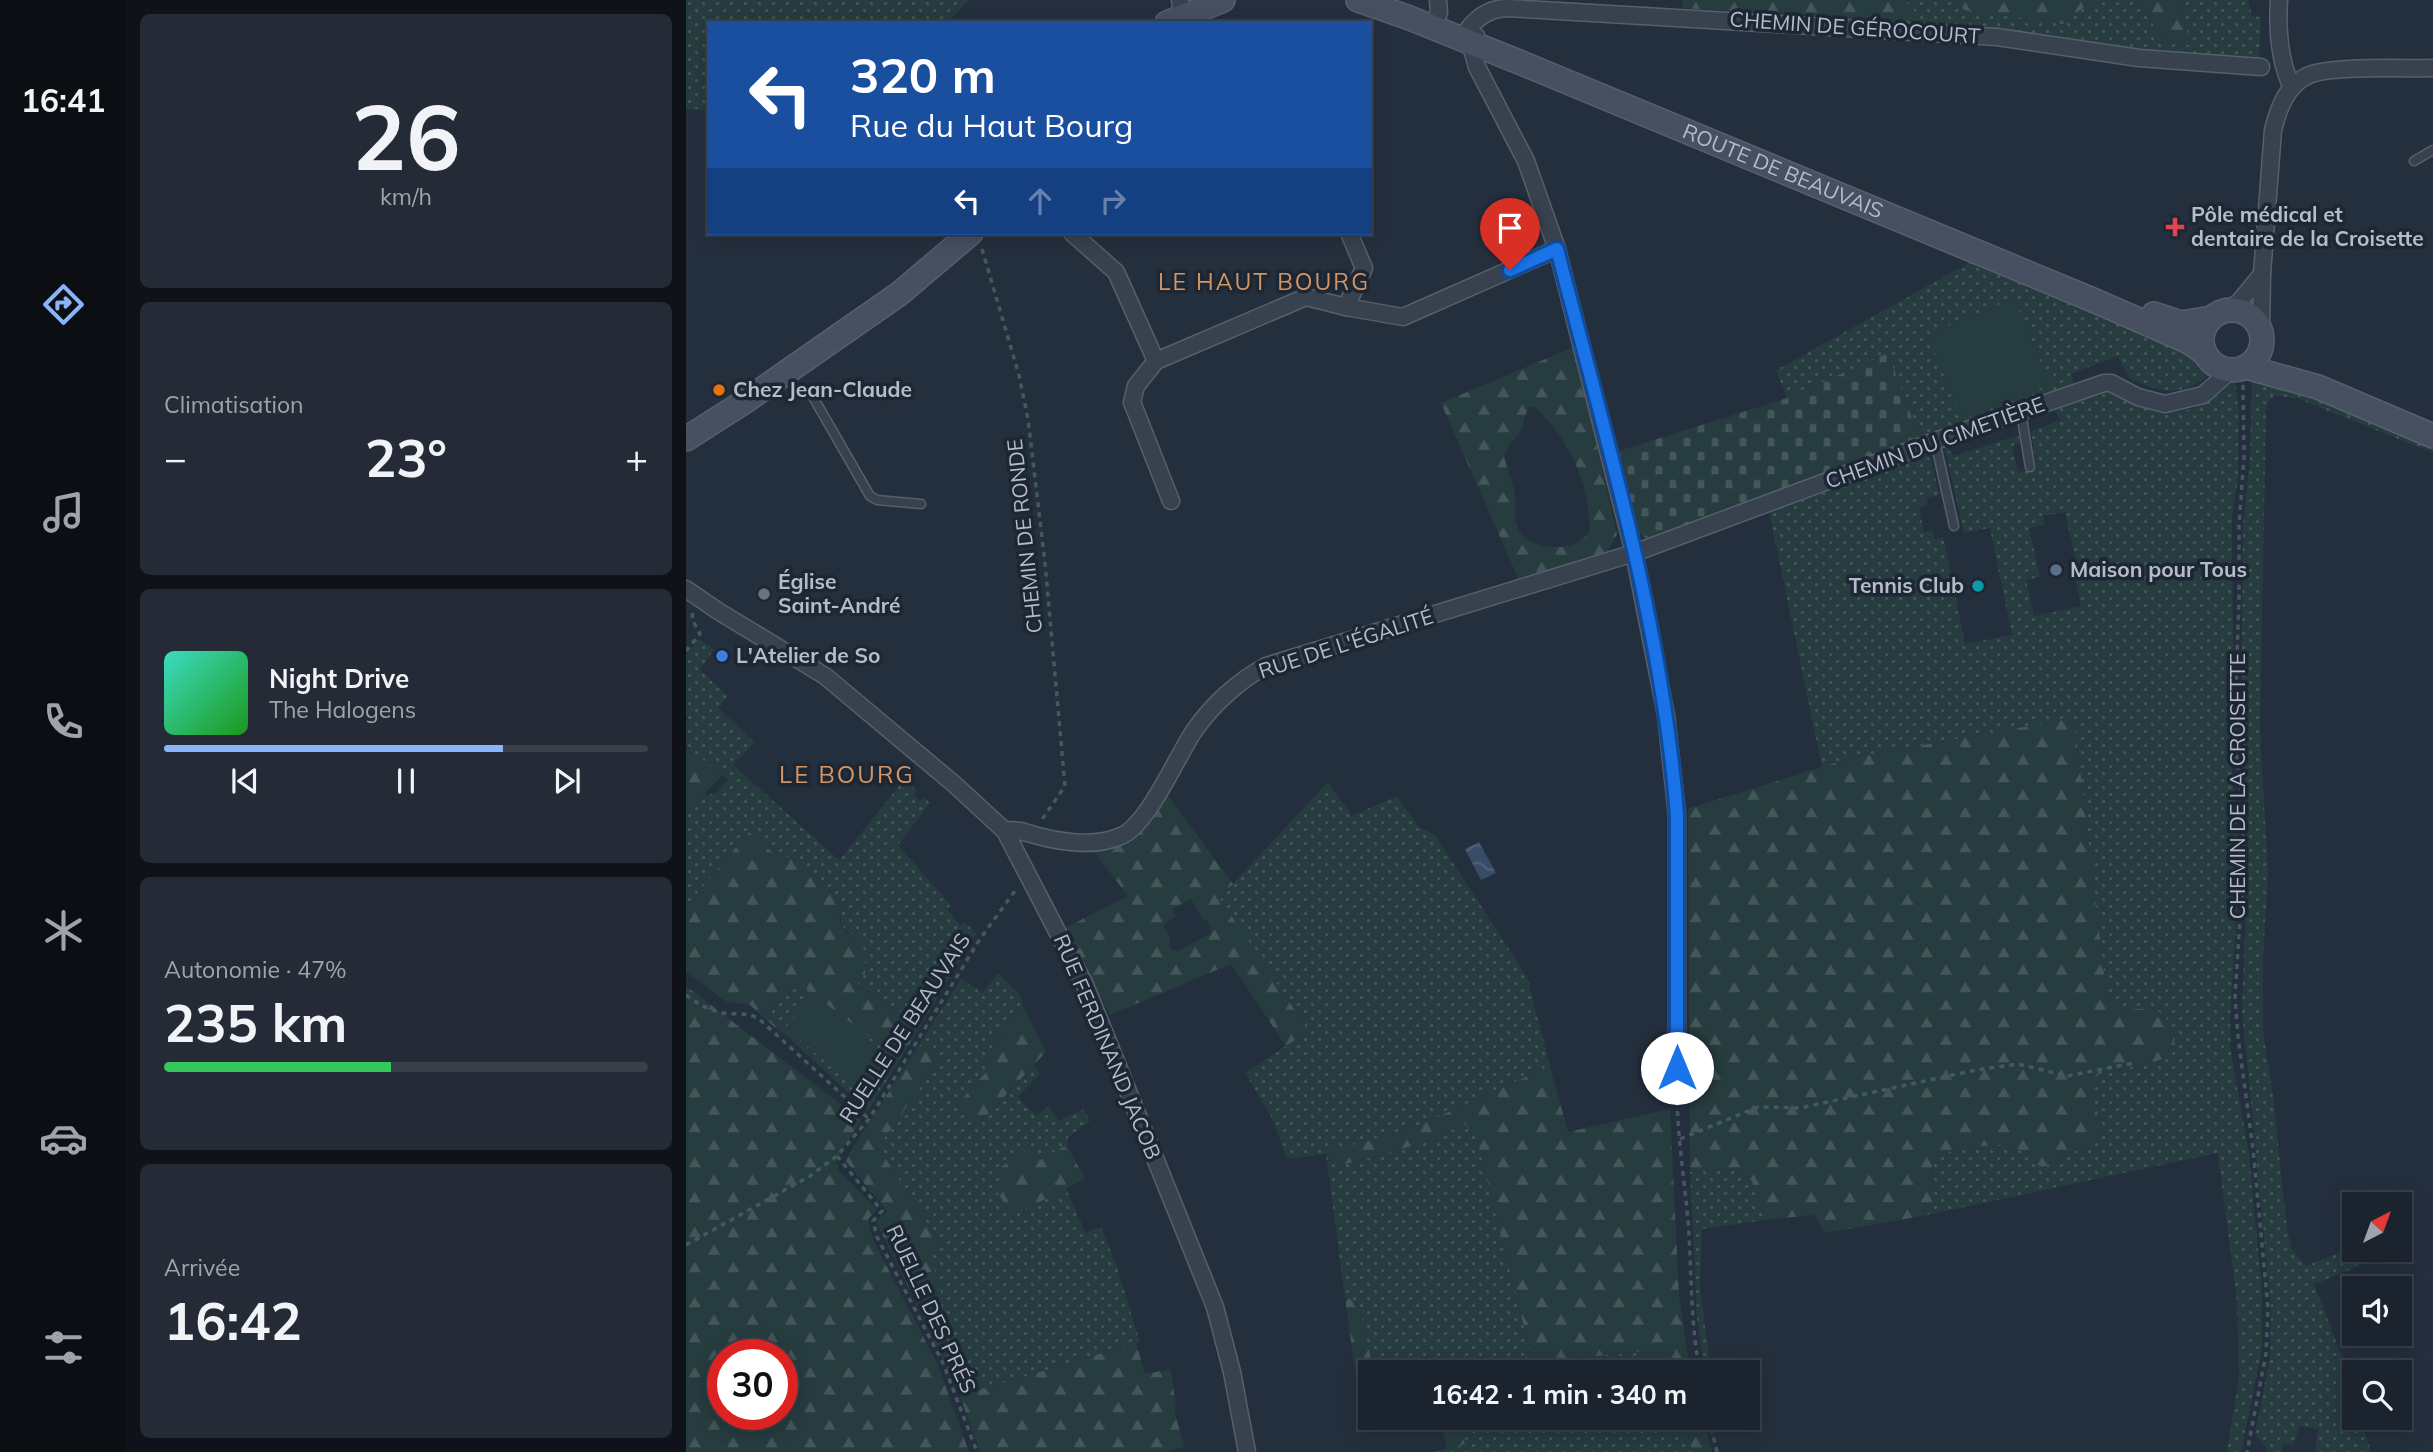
<!DOCTYPE html>
<html lang="fr">
<head>
<meta charset="utf-8">
<style>
  :root { --surface:#1b232e; --page:#242b36; --text:#f1f3f6; --muted:#a0a4aa; --line:#39404a; --accent:#8ab4f8 }
  body { margin:0; font-family:Mulish,sans-serif; background:var(--page); color:var(--text); height:100vh; display:flex; flex-direction:column; font-size:26px; white-space:nowrap }
  * { box-sizing:border-box; margin:0 }
  p { font-size:23px; color:var(--muted) }
  .icon { flex:none; width:38px; height:38px; fill:none; stroke:currentColor; stroke-width:2; stroke-linecap:round; stroke-linejoin:round }
  .map { position:relative; flex:1; overflow:hidden }
  .drawer { display:flex; flex-direction:column; gap:14px; padding:14px; background:#0f1319; width:560px }
  .drawer>* { flex:none }
  .guide { position:absolute; left:21px; top:21px; width:665px; height:214px; border-radius:0px; box-shadow:0 4px 18px #0003,0 0 0 2px var(--line); background:#1a4fa0; color:#fff; overflow:hidden }
  .needle { width:46px; rotate:41deg }
  .controls { position:absolute; left:1656px; top:1192px; display:grid; gap:14px }
  .controls a { display:grid; place-items:center; width:70px; height:70px; border-radius:0px; background:var(--surface); box-shadow:0 4px 18px #0003,0 0 0 2px var(--line); font-size:35px }
  .speed { position:absolute; left:21px; top:1339px; display:flex; gap:14px; font-size:35px; font-weight:700; text-align:center }
  .speed>* { display:grid; place-content:center; width:91px; height:91px; border-radius:50%; background:var(--surface); box-shadow:0 4px 18px #0003,0 0 0 2px var(--line); line-height:1 }
  .speed .limit { border:10px solid #d22; background:#fff; color:#111 }
  .pin { position:absolute; display:grid; place-items:center; width:60px; height:60px; color:#fff; margin:-72px -30px; border-radius:50% 50% 50% 0; rotate:-45deg; box-shadow:0 0 7px #0007 }
  .pin .icon { rotate:45deg }
  .me { position:absolute; width:77px; margin:-38px; rotate:0deg; stroke-linejoin:round; filter:drop-shadow(0 0 5px #0008) }
  .turn { display:flex; align-items:center; gap:24px; height:147px; padding:0 28px; font-size:32px }
  .turn .icon { width:91px; height:91px; stroke-width:2.5 }
  .turn b { display:block; font-size:49px; line-height:60px }
  .lanes { display:flex; align-items:center; height:66px; padding:0 28px; background:#0003; justify-content:center; gap:35px; direction:ltr }
  .lanes .off { opacity:.35 }
  .big { font-size:52px; font-weight:700; line-height:1.1 }
  .drawer .widget { flex:1; display:flex; flex-direction:column; justify-content:center; gap:10px; min-width:0; padding:0 24px; border-radius:10px; background:var(--page) }
  .drawer .dial { align-items:center; gap:0 }
  .dial b { font-size:91px; line-height:1 }
  .song { display:flex; align-items:center; gap:21px }
  .cover { width:84px; height:84px; border-radius:10px; background:linear-gradient(135deg,hsl(170 70% 55%),hsl(120 70% 35%)) }
  .played { height:7px; border-radius:4px; background:linear-gradient(90deg,var(--accent) 70%,var(--line) 70%) }
  .keys { display:flex; justify-content:space-around; direction:ltr }
  .heat { display:flex; justify-content:space-between; align-items:center; font-size:38px; direction:ltr }
  .charge { height:10px; border-radius:5px; background:linear-gradient(90deg,#34c759 47%,var(--line) 0) }
  .trip { position:absolute; left:672px; top:1360px; width:402px; height:70px; border-radius:0px; background:var(--surface); box-shadow:0 4px 18px #0003,0 0 0 2px var(--line); font-weight:700; line-height:70px; text-align:center }
  main { display:flex; flex:1; min-height:0 }
  .menu { display:flex; flex-direction:column; width:126px; justify-content:space-around; align-items:center; background:#0b0e12; color:var(--muted) }
  .menu .icon { width:49px; height:49px }
  .menu .on { color:var(--accent) }
  .menu b { font-size:32px; color:var(--text) }
  .map>svg:first-child { display:block }
</style>
</head>
<body>
<main>
<nav class="menu">
<b>16:41</b>
<svg class="icon on" aria-label="directions" viewBox="0 0 24 24"><path d="M12 3l9 9-9 9-9-9zM9 14v-3h6M13 9l2 2-2 2"/></svg>
<svg class="icon" aria-label="music" viewBox="0 0 24 24"><path d="M9 18V5l10-2v13"/><circle cx="6" cy="18" r="3"/><circle cx="16" cy="16" r="3"/></svg>
<svg class="icon" aria-label="phone" viewBox="0 0 24 24"><path d="M5 4h4l2 5-3 2q2 4 5 5l2-3 5 2v4C11 20 4 13 5 4z"/></svg>
<svg class="icon" aria-label="climate" viewBox="0 0 24 24"><path d="M12 3v18M4 7l16 10M4 17L20 7"/></svg>
<svg class="icon" aria-label="car" viewBox="0 0 24 24"><path d="M5 17H2v-5l4-1 3-4h7l3 4 3 1v5h-3M9 17h6M6 11h13"/><circle cx="7" cy="17" r="2"/><circle cx="17" cy="17" r="2"/></svg>
<svg class="icon" aria-label="filters" viewBox="0 0 24 24"><path d="M4 7h16M4 17h16"/><circle cx="9" cy="7" r="2"/><circle cx="15" cy="17" r="2"/></svg>
</nav>
<section class="drawer">
<div class="widget dial"><b>26</b><p>km/h</p></div>
<div class="widget"><p>Climatisation</p>
<div class="heat"><a>−</a><b class="big">23°</b><a>+</a></div>
</div>
<div class="widget">
<div class="song"><i class="cover"></i><div><b>Night Drive</b><p>The Halogens</p></div></div>
<div class="played"></div>
<div class="keys"><svg class="icon" aria-label="previous" viewBox="0 0 24 24"><path d="M18 5L8 12l10 7zM5 5v14"/></svg><svg class="icon" aria-label="pause" viewBox="0 0 24 24"><path d="M8 5v14M16 5v14"/></svg><svg class="icon" aria-label="next" viewBox="0 0 24 24"><path d="M6 5l10 7-10 7zM19 5v14"/></svg></div>
</div>
<div class="widget"><p>Autonomie · 47%</p><b class="big">235 km</b><div class="charge"></div></div>
<div class="widget"><p>Arrivée</p><b class="big">16:42</b></div>
</section>
<div class="map">
<svg width="1747" height="1452" viewBox="0 0 1747 1452">
  <defs>
    <pattern id="grass-dots" width="8" height="8" patternUnits="userSpaceOnUse" patternTransform="scale(1.75)"><rect width="8" height="8" fill="#263c3f"/><path d="M2 2h.1M6 6h.1" fill="none" stroke="#435659" stroke-width="1.8" stroke-linecap="round"/></pattern>
    <pattern id="forest-firs" width="22" height="20" patternUnits="userSpaceOnUse" patternTransform="scale(1.75)"><rect width="22" height="20" fill="#263c3f"/><path d="M5 1l3.5 6h-7zM16 11l3.5 6h-7z" fill="#435659"/></pattern>
    <pattern id="cemetery-stones" width="16" height="16" patternUnits="userSpaceOnUse" patternTransform="scale(1.75)"><rect width="16" height="16" fill="#263c3f"/><path d="M2 7V4a2 2 0 0 1 4 0v3zM10 15v-3a2 2 0 0 1 4 0v3z" fill="#435659"/></pattern>
    <pattern id="water-waves" width="16" height="10" patternUnits="userSpaceOnUse" patternTransform="scale(1.75)"><rect width="16" height="10" fill="#394c67"/><path d="M0 5q4-4 8 0t8 0" fill="none" stroke="#53647b"/></pattern>
  </defs>
  <rect width="100%" height="100%" fill="#242f3e"/>
  <g fill="url(#grass-dots)" fill-rule="evenodd">
    <polygon points="0,0 283,0 261,23 23,23 23,110 0,109"/>
    <polygon points="1219,0 1270,0 1278,10 1400,5 1429,0 1453,0 1478,43 1503,45 1495,0 1562,0 1566,16 1575,17 1573,58 1514,60 1361,41 1286,27 1238,23"/>
    <path d="M1292 258 1504 354 1525 373C1497 398 1473 393 1442 377L1432 356 1385 374 1390 387 1234 440 1202 354 1101 398 1090 370Z"/>
    <polygon points="1566,379 1593,381 1747,445 1747,453 1613,399 1589,395 1583,401 1580,411 1574,729 1582,874 1577,960 1577,1031 1587,1096 1601,1229 1606,1249 1620,1266 1668,1247 1668,1250 1713,1250 1713,1242 1716,1249 1628,1284 1666,1383 1668,1418 1675,1418 1685,1452 1629,1452 1632,1429 1613,1426 1608,1445 1597,1444 1596,1452 1581,1452 1581,1449 1569,1434 1584,1357 1585,1308 1556,1011 1562,846 1555,729 1557,526 1564,460"/>
    <path d="M1549 381 1553 414 1552 478 1546 517 1547 644 1542 729 1551 824 1553 880 1544 1018 1545 1053 1563 1154 1576 1291V1349L1555 1452H1541L1553 1377 1551 1302 1532 1153 1236 1216C1260 1202 1240 1179 1249 1157L1257 1153C1275 1150 1315 1140 1330 1148 1342 1153 1341 1162 1357 1167L1411 1140 1418 1129 1405 1097 1404 1083 1413 1074 1483 1058 1467 1008 1430 1010 1421 998 1388 719 1164 758 1136 767 1083 512 1239 455 1245 459 1253 495 1240 498 1241 505 1233 507 1238 532 1247 531 1248 539 1257 537 1279 644 1326 635 1304 528 1278 533 1258 445 1268 456 1333 435 1334 441 1326 447 1332 472 1351 468 1345 431 1375 420 1367 409 1419 389C1452 405 1488 423 1523 401 1532 396 1540 387 1549 381ZM1379 512 1390 561 1386 563 1395 606 1348 616 1340 580 1354 577 1343 528 1358 525 1357 516Z"/>
    <path d="M13 639 28 649 14 670 42 696 32 708 69 742 47 765 153 860 218 780 231 791 228 795 234 800 237 797 244 803 212 845 265 905 261 909 274 925 279 922 290 934 235 1025 171 984 169 937C143 920 163 917 151 898L105 857 92 858 63 832 0 907V814L20 793 23 796 27 793 29 794 42 780 0 746V723L3 719 0 716V655Z"/>
    <path d="M642 782 666 816 711 796 733 827 749 835 841 977 864 1066 729 1127 646 1152 650 1167 733 1144 780 1124 791 1139 843 1347 840 1358C825 1366 811 1372 793 1372L792 1366 783 1369V1372H688L673 1306 666 1299 659 1298 640 1154 601 1159 587 1120 559 1073 623 1031 533 899Z"/>
    <polygon points="312,973 334,995 338,1009 308,1041 300,1072 270,1106 290,1127 348,1066 354,1074 332,1097 350,1116 362,1106 373,1121 398,1109 404,1121 382,1137 381,1145 354,1160 327,1214 380,1188 399,1233 415,1227 430,1264 454,1342 274,1396 230,1302 255,1292 245,1257 253,1241 192,1147 254,1060 233,1045 275,979 297,993"/>
    <path d="M112 987C141 993 170 1029 195 1046 201 1050 208 1054 215 1058L182 1111 84 1020C85 1005 96 989 112 987Z"/>
    <polygon points="1048,1169 1066,1181 1072,1207 1087,1219 1016,1229 1014,1288 1025,1372 1019,1372 1011,1318 1004,1172"/>
    <polygon points="961,1351 964,1372 865,1372 862,1361"/>
    <path d="M772 1418H973C974 1435 991 1435 1003 1443L1008 1452H747L779 1444Z"/>
  </g>
  <g fill="url(#forest-firs)" fill-rule="evenodd">
    <polygon points="996,0 1219,0 1238,23 997,8"/>
    <polygon points="1270,0 1429,0 1400,5 1378,24 1278,10"/>
    <polygon points="1453,0 1495,0 1504,45 1478,43"/>
    <path d="M888 347 931 534 922 552 833 580 755 403ZM844 407H849C884 441 903 482 904 531 900 535 896 540 892 542 875 552 838 547 831 526 827 514 831 501 828 489 826 480 817 459 819 453 821 445 831 439 834 431 839 423 837 415 844 407Z"/>
    <path d="M1388 718 1421 998 1431 1010 1467 1008 1480 1016 1490 1048 1483 1058 1413 1074 1404 1083 1405 1097 1418 1129 1411 1140 1357 1167C1341 1162 1342 1153 1330 1148 1315 1140 1275 1150 1257 1153L1249 1157C1239 1179 1260 1202 1236 1216L1140 1233 1128 1215 1087 1219 1072 1207 1066 1181 1048 1169 1004 1172 1002 809 1164 758Z"/>
    <polygon points="3,748 36,775 0,814 0,752"/>
    <path d="M482 796 547 884 534 899 623 1031 600 1046 545 964 424 1015 379 928 442 896 407 850 441 841 461 824ZM505 899 518 921 521 920 525 927 523 929 525 933 492 951 486 950 483 945 484 937 477 925 490 916 486 909Z"/>
    <path d="M63 832 92 857H105L151 898C159 910 151 914 155 925 158 934 171 936 176 945 180 953 179 966 179 974L171 985 235 1025 215 1058 195 1046 121 989 104 988C93 998 84 1004 84 1020L104 1041 64 1005 39 1001 0 972V907Z"/>
    <path d="M0 986 175 1120 150 1160 153 1171 191 1210 182 1219 187 1240 252 1365 283 1452H0ZM37 1354H96V1414H37Z"/>
    <polygon points="338,1009 360,1052 290,1127 270,1106 300,1072 308,1041"/>
    <polygon points="233,1045 254,1060 192,1147 253,1241 245,1257 255,1292 230,1302 190,1222 201,1211 159,1160"/>
    <polygon points="864,1066 882,1132 984,1109 993,1296 1004,1371 964,1372 961,1351 863,1361 865,1372 803,1372 826,1366 840,1358 843,1347 791,1139 779,1124 733,1144 649,1167 646,1151 729,1127"/>
    <polygon points="381,1145 399,1179 327,1215 311,1192 315,1167 340,1150 354,1160"/>
    <polygon points="659,1298 666,1299 673,1306 688,1372 684,1372 684,1418 687,1418 676,1420"/>
    <polygon points="450,1343 459,1374 485,1369 490,1408 488,1409 498,1447 480,1452 294,1452 274,1396"/>
    <polygon points="754,1418 772,1418 779,1444 761,1449"/>
    <path d="M973 1418H1017L1026 1452H1008L1003 1443C991 1435 974 1435 973 1418Z"/>
  </g>
  <polygon fill="url(#cemetery-stones)" points="1202,353 1234,440 963,540 952,533 933,451 1101,398"/>
  <g fill="#263c3f">
    <polygon points="1328,298 1364,384 1277,420 1241,335"/>
    <polygon points="129,995 201,1059 172,1091 100,1027"/>
  </g>
  <polygon fill="url(#water-waves)" points="793,842 810,873 795,880 779,849"/>
  <g fill="none" stroke-linecap="round" stroke-linejoin="round">
    <defs>
      <g id="service">
        <polyline points="1728,161 1747,150"/>
        <polyline points="123,390 184,496 191,500 235,504"/>
        <polyline points="1335,412 1344,467"/>
        <polyline points="1249,441 1268,526"/>
      </g>
      <g id="minor">
        <polyline points="494,0 496,15"/>
        <path d="M1593 0C1591 30 1593 60 1606 88"/>
        <polyline points="746,27 753,13 752,0"/>
        <polyline points="790,36 786,49 791,67 840,161 871,249 948,553 980,715 991,815 991,1068"/>
        <path d="M776 39C786 21 801 8 822 8L1311 37 1453 58 1575 67"/>
        <polyline points="386,233 430,272 470,361 620,297 660,307 717,317 871,249"/>
        <polyline points="660,307 678,268 663,233"/>
        <polyline points="1540,311 1553,302 1576,274"/>
        <path d="M1575 331 1576 274 1587 130C1592 110 1600 86 1621 76 1642 65 1720 69 1747 68"/>
        <polyline points="470,361 450,386 446,402 485,501"/>
        <polyline points="0,589 32,611 139,676 268,784 319,831 400,987 529,1307 546,1372 561,1452"/>
        <path d="M319 831C331 828 343 834 356 837 381 843 410 847 435 836 462 825 491 756 508 731 526 705 552 681 580 666L948 553 1249 441 1418 383H1425L1452 397 1479 404 1517 395 1544 371"/>
      </g>
      <g id="secondary">
        <path id="s1" d="M672 0 721 17 838 64 1407 300 1501 341 1519 353"/>
        <polyline points="481,23 537,0"/>
        <circle cx="1546" cy="340" r="30"/>
        <polyline points="1468,314 1495,323 1526,318"/>
        <polyline points="1560,367 1632,387 1747,436"/>
        <polyline points="0,439 58,402 213,294 285,233"/>
      </g>
    </defs>
    <use href="#service" stroke="#565f6c" stroke-width="11"/>
    <use href="#minor" stroke="#565f6c" stroke-width="19"/>
    <use href="#secondary" stroke="#565f6c" stroke-width="26"/>
    <g stroke="#44595c" stroke-width="3.5" stroke-dasharray="5 5" stroke-linecap="butt">
      <polyline points="296,249 333,375 342,419 359,563 379,786 355,821"/>
      <polyline points="1557,385 1558,457 1553,526 1553,601 1548,735 1557,813 1557,874 1549,996 1552,1037 1567,1149 1582,1308 1580,1354 1561,1452"/>
      <polyline points="0,651 14,634 6,619 7,612"/>
      <path d="M0 995C10 1002 20 1009 32 1012 46 1016 58 1011 72 1018L183 1119"/>
      <path d="M991 1081C990 1128 998 1175 1002 1221 1006 1272 1004 1322 1014 1372"/>
      <polyline points="994,1139 1072,1107 1114,1108 1290,1070 1332,1064 1381,1076 1448,1063"/>
      <polyline points="151,1156 196,1211 187,1221 191,1237 257,1363 291,1452"/>
      <polyline points="0,1245 124,1176 151,1156 183,1119 294,939 331,888"/>
      <polyline points="1023,1418 1031,1452"/>
    </g>
    <use href="#service" stroke="#38414e" stroke-width="8"/>
    <use href="#minor" stroke="#38414e" stroke-width="16"/>
    <use href="#secondary" stroke="#465061" stroke-width="23"/>
  </g>
  <g fill="none" stroke-linecap="round" stroke-linejoin="round">
    <defs>
      <path id="route" d="M824 270 871 249C919 434 976 624 991 815V1068"/>
    </defs>
    <use href="#route" stroke="#114b97" stroke-width="18"/>
    <use href="#route" stroke="#1a73e8" stroke-width="12"/>
  </g>
  <path fill="#e0444e" stroke="#1d2633" stroke-width="2.5" d="M1485.5 216.5h7v7h7v7h-7v7h-7v-7h-7v-7h7z"/>
  <circle fill="#e8710a" stroke="#1d2633" stroke-width="2.5" cx="33" cy="390" r="7"/>
  <circle fill="#5c6f8a" stroke="#1d2633" stroke-width="2.5" cx="1370" cy="570" r="7"/>
  <circle fill="#0f9aa8" stroke="#1d2633" stroke-width="2.5" cx="1292" cy="586" r="7"/>
  <circle fill="#6b7280" stroke="#1d2633" stroke-width="2.5" cx="78" cy="594" r="7"/>
  <circle fill="#3f7fe0" stroke="#1d2633" stroke-width="2.5" cx="36" cy="656" r="7"/>
  <g text-anchor="middle" stroke-width="7" stroke-linejoin="round" paint-order="stroke">
    <g font-size="21" fill="#b4bcc9" stroke="#1d2633">
      <text transform="translate(1169 28) rotate(4)" y="7">CHEMIN DE GÉROCOURT</text>
      <text dy="7" stroke="none"><textPath href="#s1" startOffset="458">ROUTE DE BEAUVAIS</textPath></text>
      <text transform="translate(1249 443) rotate(-20)" y="7">CHEMIN DU CIMETIÈRE</text>
      <text transform="translate(339 536) rotate(-96)" y="7">CHEMIN DE RONDE</text>
      <text transform="translate(660 644) rotate(-18)" y="7">RUE DE L'ÉGALITÉ</text>
      <text transform="translate(1552 786) rotate(-90)" y="7">CHEMIN DE LA CROISETTE</text>
      <text transform="translate(219 1028) rotate(-57)" y="7">RUELLE DE BEAUVAIS</text>
      <text transform="translate(421 1047) rotate(67)" y="7">RUE FERDINAND JACOB</text>
      <text transform="translate(245 1309) rotate(65)" y="7">RUELLE DES PRÉS</text>
    </g>
    <g font-size="21" font-weight="bold" fill="#b4bcc9" stroke="#1d2633" text-anchor="start">
      <text x="1505" y="222">Pôle médical et<tspan x="1505" dy="24">dentaire de la Croisette</tspan></text>
      <text x="47" y="397">Chez Jean-Claude</text>
      <text x="1384" y="577">Maison pour Tous</text>
      <text x="92" y="589">Église<tspan x="92" dy="24">Saint-André</tspan></text>
      <text x="1278" y="593" text-anchor="end">Tennis Club</text>
      <text x="50" y="663">L'Atelier de So</text>
    </g>
    <g font-size="23" letter-spacing="2" fill="#d59563" stroke="#1d2633">
      <text x="578" y="290">LE HAUT BOURG</text>
    </g>
    <g font-size="24" letter-spacing="2" fill="#d59563" stroke="#1d2633">
      <text x="161" y="783">LE BOURG</text>
    </g>
  </g>
</svg>
<div class="controls">
<a><svg class="needle" viewBox="-14 -14 28 28"><path d="M0-13l5 13h-10z" fill="#e53935"/><path d="M0 13l5-13h-10z" fill="#a0a4aa"/></svg></a>
<a><svg class="icon" aria-label="sound" viewBox="0 0 24 24"><path d="M4 9h4l5-4v14l-5-4H4zM17 9q2 3 0 6"/></svg></a>
<a><svg class="icon" aria-label="search" viewBox="0 0 24 24"><circle cx="10" cy="10" r="6"/><path d="M15 15l6 6"/></svg></a>
</div>
<div class="speed"><div class="limit">30</div></div>
<div class="pin" style="left:824px;top:270px;background:#d93025"><svg class="icon" aria-label="arrive" viewBox="0 0 24 24"><path d="M6 21V4h12l-3 4 3 4H6"/></svg></div>
<svg class="me" style="left:991px;top:1068px" viewBox="-20 -20 40 40"><circle r="19" fill="#fff"/><path d="M0-13L10 11 0 6-10 11z" fill="#1a73e8"/></svg>
<div class="trip">16:42 · 1 min · 340 m</div>
<div class="guide">
<div class="turn"><svg class="icon" aria-label="left" viewBox="0 0 24 24"><path d="M17 20v-9H6M10 6l-5 5 5 5"/></svg><div><b>320 m</b>Rue du Haut Bourg</div></div>
<div class="lanes"><svg class="icon" aria-label="left" viewBox="0 0 24 24"><path d="M17 20v-9H6M10 6l-5 5 5 5"/></svg><svg class="icon off" aria-label="ahead" viewBox="0 0 24 24"><path d="M12 20V5M6 11l6-6 6 6"/></svg><svg class="icon off" aria-label="right" viewBox="0 0 24 24"><path d="M7 20v-9h11M14 6l5 5-5 5"/></svg></div>
</div>
</div>
</main>
</body>
</html>
